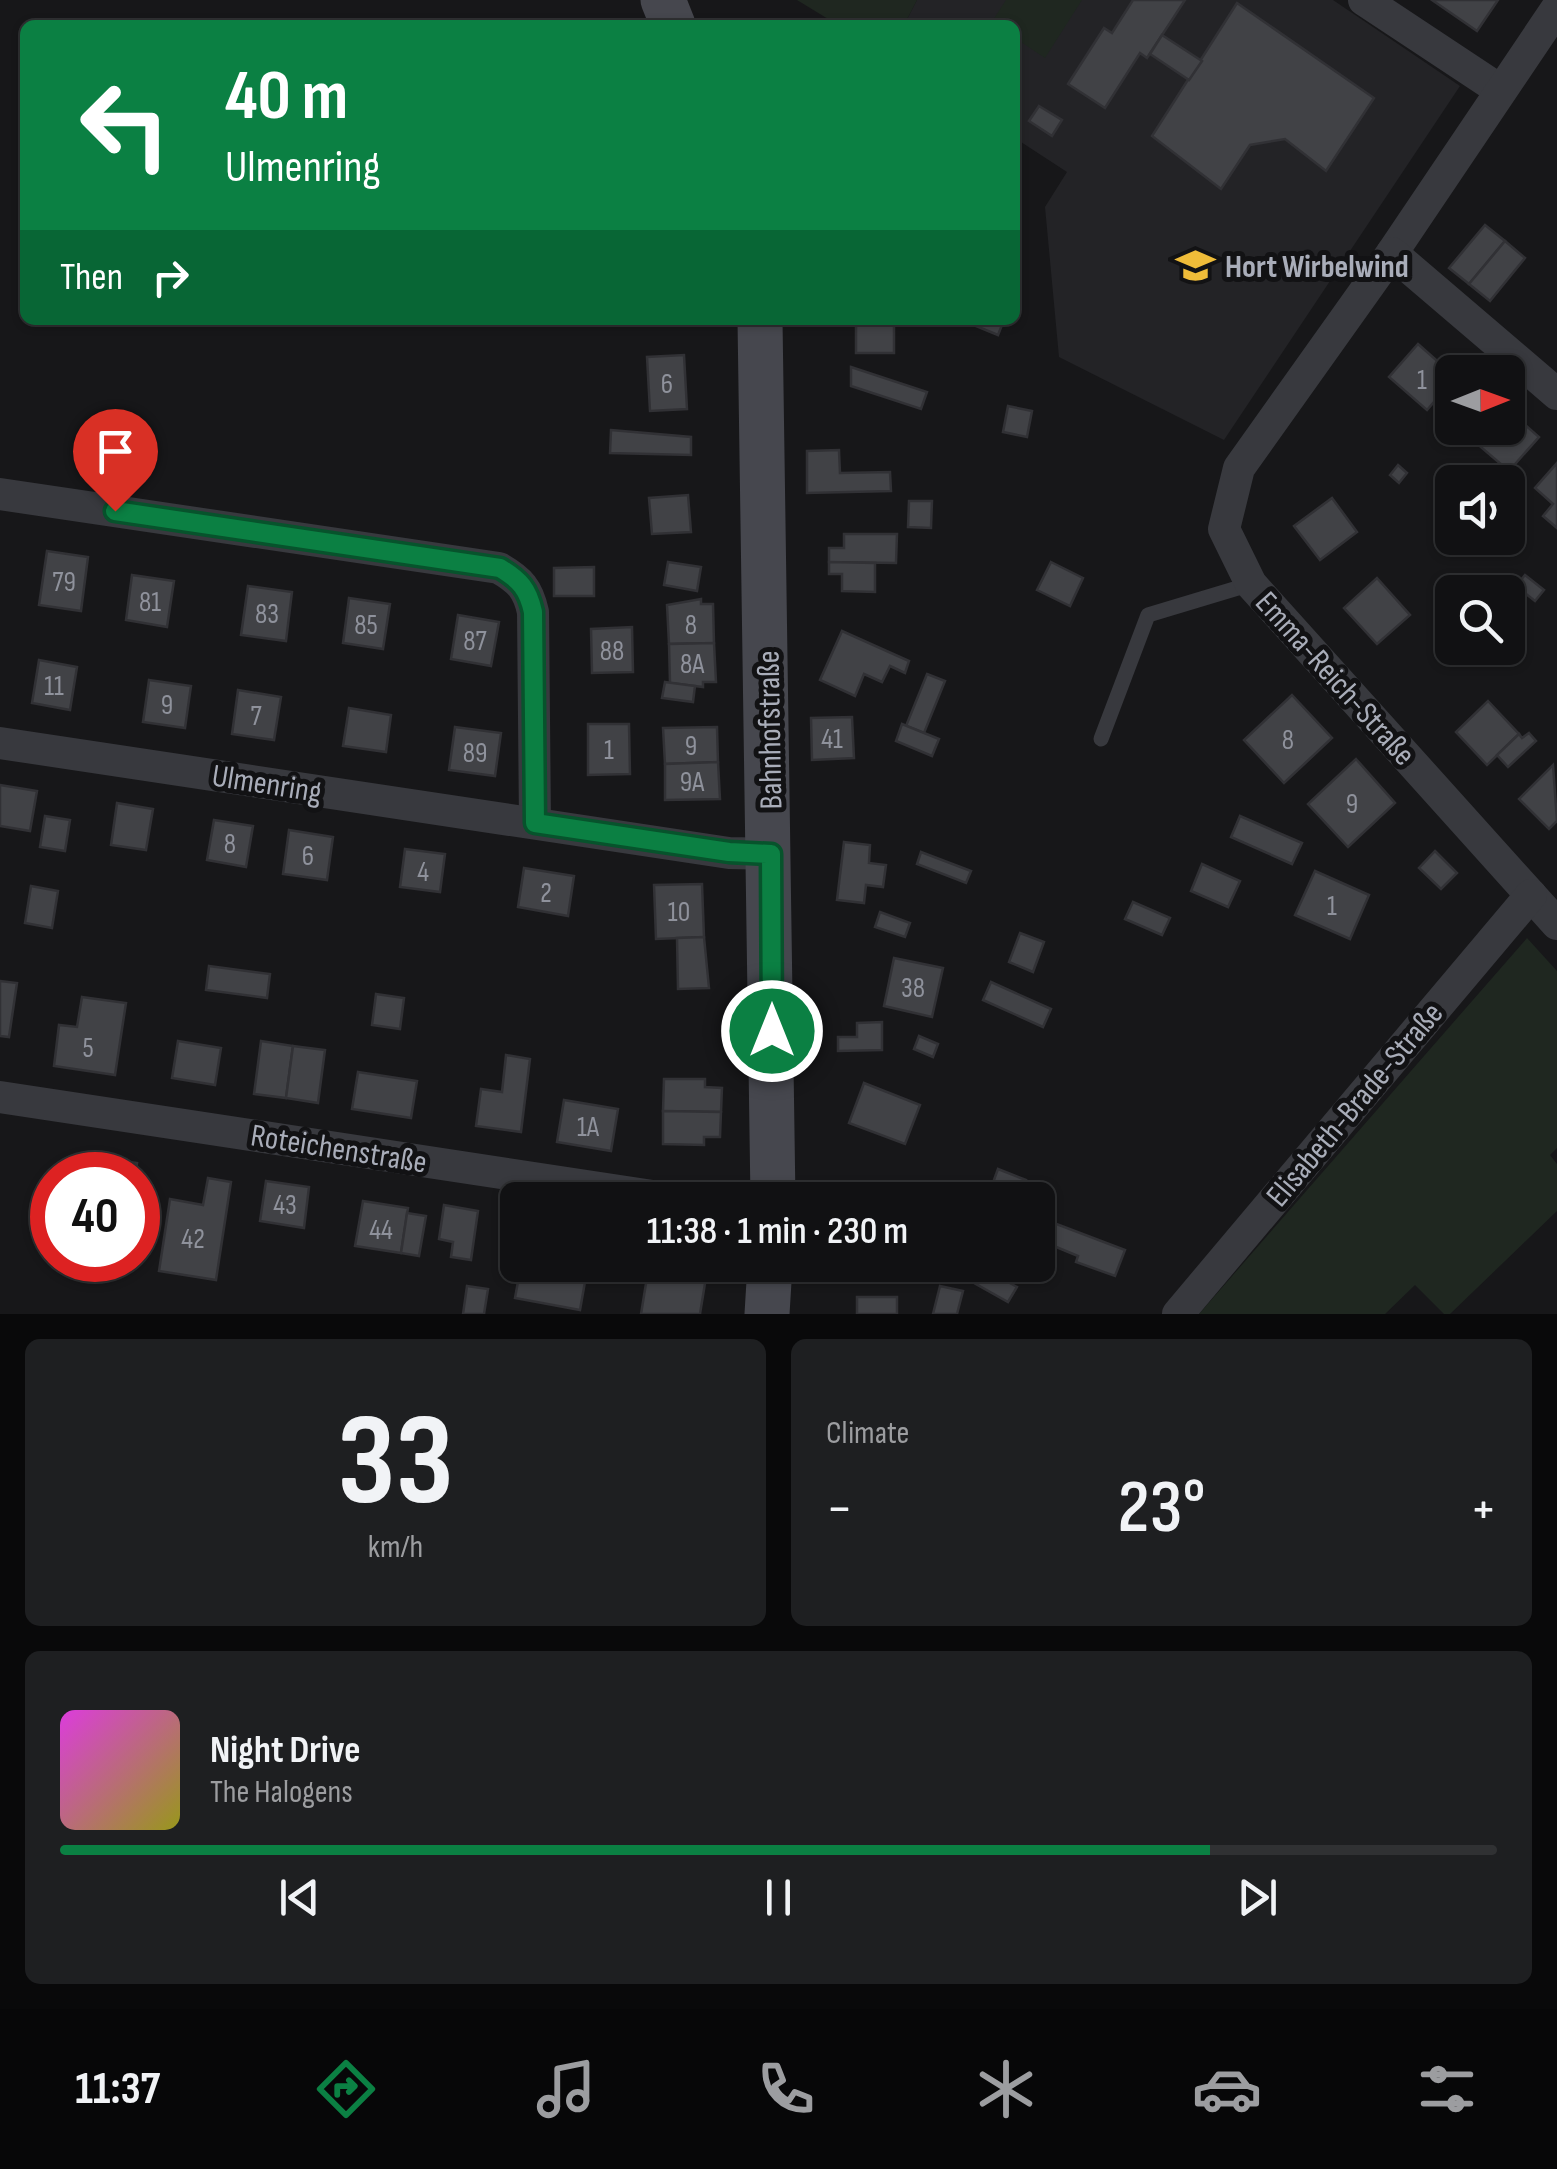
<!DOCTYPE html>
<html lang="en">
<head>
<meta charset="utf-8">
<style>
  :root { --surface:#111113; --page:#1e1f21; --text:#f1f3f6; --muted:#9c9da0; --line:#303133; --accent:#0b8043 }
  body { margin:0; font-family:"Sofia Sans Condensed",sans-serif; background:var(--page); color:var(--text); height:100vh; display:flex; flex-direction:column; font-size:38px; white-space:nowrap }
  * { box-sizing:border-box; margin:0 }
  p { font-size:32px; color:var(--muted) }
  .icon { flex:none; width:55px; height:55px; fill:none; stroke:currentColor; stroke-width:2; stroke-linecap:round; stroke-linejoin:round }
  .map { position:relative; height:1314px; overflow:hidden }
  .side { display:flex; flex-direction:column; gap:25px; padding:25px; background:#09090a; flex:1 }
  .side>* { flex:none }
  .banner { position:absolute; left:20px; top:20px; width:1000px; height:305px; border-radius:15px; box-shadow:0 2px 8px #0004,0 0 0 2px var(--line); background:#0b8043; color:#fff; overflow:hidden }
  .needle { width:65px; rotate:89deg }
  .fabs { position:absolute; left:1435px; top:355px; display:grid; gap:20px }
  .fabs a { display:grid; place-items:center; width:90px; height:90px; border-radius:15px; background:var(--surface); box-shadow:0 2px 8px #0004,0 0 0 2px var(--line); font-size:50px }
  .speed { position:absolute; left:30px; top:1152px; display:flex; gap:20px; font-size:50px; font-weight:700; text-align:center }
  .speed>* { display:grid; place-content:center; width:130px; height:130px; border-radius:50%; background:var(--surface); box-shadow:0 2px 8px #0004,0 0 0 2px var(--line); line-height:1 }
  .speed .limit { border:15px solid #d22; background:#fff; color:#111 }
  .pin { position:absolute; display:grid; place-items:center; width:85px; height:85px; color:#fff; margin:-102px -42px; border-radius:50% 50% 50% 0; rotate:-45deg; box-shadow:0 0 10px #0007 }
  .pin .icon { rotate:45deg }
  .me { position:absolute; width:110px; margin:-55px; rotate:0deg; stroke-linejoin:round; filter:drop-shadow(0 0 8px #0008) }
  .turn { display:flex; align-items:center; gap:35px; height:210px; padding:0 40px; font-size:45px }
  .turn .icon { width:130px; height:130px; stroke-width:2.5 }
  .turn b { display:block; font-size:70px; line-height:85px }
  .then { display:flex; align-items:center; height:95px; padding:0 40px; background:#0003; gap:20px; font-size:38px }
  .big { font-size:75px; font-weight:600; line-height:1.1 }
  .side .widget { flex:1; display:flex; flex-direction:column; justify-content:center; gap:15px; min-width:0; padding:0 35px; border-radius:15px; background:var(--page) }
  .side .dial { align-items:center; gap:0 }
  .dial b { font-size:130px; line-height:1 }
  .song { display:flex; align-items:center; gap:30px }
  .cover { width:120px; height:120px; border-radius:15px; background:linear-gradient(135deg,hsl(300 70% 55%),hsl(60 70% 35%)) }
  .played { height:10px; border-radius:5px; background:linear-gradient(90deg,var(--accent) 80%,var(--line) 80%) }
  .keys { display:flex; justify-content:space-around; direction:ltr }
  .heat { display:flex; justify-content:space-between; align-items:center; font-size:55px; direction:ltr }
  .side .tiles { flex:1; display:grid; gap:25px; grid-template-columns:1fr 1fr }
  .widget:last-child { grid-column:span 2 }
  .trip { position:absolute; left:500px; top:1182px; width:555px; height:100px; border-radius:15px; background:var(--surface); box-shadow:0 2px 8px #0004,0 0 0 2px var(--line); font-weight:600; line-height:100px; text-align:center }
  .menu { display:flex; height:160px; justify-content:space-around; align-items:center; background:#070708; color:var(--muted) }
  .menu .icon { width:70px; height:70px }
  .menu .selected { color:var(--accent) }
  .menu b { font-size:45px; color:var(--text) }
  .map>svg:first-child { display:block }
</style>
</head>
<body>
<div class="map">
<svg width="1557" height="1314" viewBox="0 0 1557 1314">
  <rect width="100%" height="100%" fill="#171719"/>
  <polygon fill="#232326" points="917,0 1333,0 1460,86 1224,440 1059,357 1045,207 1067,172 1015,138 1015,25 904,25"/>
  <g fill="#1f2720">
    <polygon points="797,0 917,0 904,25 838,25"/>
    <polygon points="1006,0 1082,0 1045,58 1015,38 1015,25 991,23"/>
    <polygon points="1527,938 1557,971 1557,1148 1550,1155 1557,1164 1557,1211 1450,1314 1444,1314 1415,1285 1385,1314 1199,1314"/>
  </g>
  <g fill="#414246" stroke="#313135" stroke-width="2.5">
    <polygon points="1133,0 1185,0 1147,58 1140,53 1105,108 1068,84 1104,28 1112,33"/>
    <polygon points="1432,0 1498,0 1477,31"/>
    <polygon points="1237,3 1374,98 1326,171 1285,139 1250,145 1221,189 1152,136"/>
    <polygon points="1162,35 1202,61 1189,80 1150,54"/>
    <polygon points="1039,106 1062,120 1052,136 1029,121"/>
    <polygon points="1485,225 1505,241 1469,284 1449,268"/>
    <polygon points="1505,241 1525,258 1490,301 1469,284"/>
    <rect x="856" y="320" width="38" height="33"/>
    <polygon points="972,320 1004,320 998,335 971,324"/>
    <polygon points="1418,344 1452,374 1452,381 1427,410 1389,377"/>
    <polygon points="684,355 687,409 650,411 647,357"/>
    <polygon points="851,367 927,392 921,409 851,386"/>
    <polygon points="1008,406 1032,411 1027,437 1003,432"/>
    <polygon points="1508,410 1539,437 1509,471 1469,437 1477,428 1508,428"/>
    <polygon points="611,430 691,437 691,455 610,453"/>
    <polygon points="839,450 840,473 890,472 891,491 807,493 807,451"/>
    <polygon points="1557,463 1557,528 1543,516 1553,504 1535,488"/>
    <polygon points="1398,465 1407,473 1399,483 1390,475"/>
    <polygon points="688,495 691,532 652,534 649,498"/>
    <polygon points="1332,498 1357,532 1320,560 1294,526"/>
    <polygon points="909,501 932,501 931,528 908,527"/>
    <polygon points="844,534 897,534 896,563 829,562 829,548 844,548"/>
    <polygon points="47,551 88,557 81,611 39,605"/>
    <polygon points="668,562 701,567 697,591 664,585"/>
    <polygon points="829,562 875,563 875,592 842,591 842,574 829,574"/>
    <polygon points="1051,562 1083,578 1070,606 1037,590"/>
    <polygon points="594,567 594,596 554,596 554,568"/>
    <polygon points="132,575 174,581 167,627 126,620"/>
    <polygon points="1525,575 1544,590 1535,601 1516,586"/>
    <polygon points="1377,578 1410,615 1377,644 1344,608"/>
    <polygon points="248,586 292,592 286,641 241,635"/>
    <polygon points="349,598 390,604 383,649 343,643"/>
    <polygon points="701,599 701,604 713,604 714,643 669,644 667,605"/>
    <polygon points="458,615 499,622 491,666 451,659"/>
    <polygon points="632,627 633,672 592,673 591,629"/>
    <polygon points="842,631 909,661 905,673 890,666 882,682 864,674 855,696 820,680"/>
    <polygon points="714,643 716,682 703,682 703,687 670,683 669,644"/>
    <polygon points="39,660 77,667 70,710 32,703"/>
    <polygon points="927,674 945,681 924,733 906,726"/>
    <polygon points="149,680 191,686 185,728 143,722"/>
    <polygon points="665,682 695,686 693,702 662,698"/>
    <polygon points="238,690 281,697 274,740 232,734"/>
    <polygon points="1292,695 1332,738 1284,783 1244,740"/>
    <polygon points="1488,701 1519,734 1487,765 1456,732"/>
    <polygon points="349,708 391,715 386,752 343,746"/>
    <polygon points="852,717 854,758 812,760 811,718"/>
    <polygon points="588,724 629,724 630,774 588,775"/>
    <polygon points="902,724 939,739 932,756 896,741"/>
    <polygon points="455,727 501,733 495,776 449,770"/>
    <polygon points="717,727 718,762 665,764 663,728"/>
    <polygon points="1529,733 1536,741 1508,767 1497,755 1519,734 1522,738"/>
    <polygon points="1356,759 1395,803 1348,847 1308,804"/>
    <polygon points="718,762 720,799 665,800 665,764"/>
    <polygon points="1553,765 1557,821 1549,829 1519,799"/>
    <polygon points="0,785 37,791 30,831 0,826"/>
    <polygon points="117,803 153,809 146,850 111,845"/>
    <polygon points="45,816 70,820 65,851 40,847"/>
    <polygon points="1240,816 1302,843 1292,864 1231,837"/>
    <polygon points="214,820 253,826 246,867 207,860"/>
    <polygon points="289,830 333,837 327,880 283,874"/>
    <polygon points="844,842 870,845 869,863 886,865 883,887 866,885 864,903 837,900"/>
    <polygon points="405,849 445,854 440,892 400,887"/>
    <polygon points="1435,851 1457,873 1441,889 1419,868"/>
    <polygon points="921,852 971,871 966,883 917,864"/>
    <polygon points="1202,864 1240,881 1228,907 1191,891"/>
    <polygon points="524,868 574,876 568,916 518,907"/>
    <polygon points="1315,871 1369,895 1350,939 1295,915"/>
    <polygon points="702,884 704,937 656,939 654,885"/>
    <polygon points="31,886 58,891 52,928 25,923"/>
    <polygon points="1133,902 1170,918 1162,935 1125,919"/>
    <polygon points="880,912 910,923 905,937 875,927"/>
    <polygon points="1020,933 1044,942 1033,972 1009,962"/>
    <polygon points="704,937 709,988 678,989 677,938"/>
    <polygon points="894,958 943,968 932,1017 884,1006"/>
    <polygon points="209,966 270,974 267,998 206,990"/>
    <polygon points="0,981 17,983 9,1037 0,1036"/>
    <polygon points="991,982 1051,1009 1043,1027 983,1000"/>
    <polygon points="376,994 404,998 400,1029 372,1025"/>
    <polygon points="82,997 126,1003 115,1075 54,1066 59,1025 77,1027"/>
    <polygon points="882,1022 882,1050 838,1051 838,1037 857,1037 857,1023"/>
    <polygon points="919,1036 938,1044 933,1057 914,1049"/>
    <polygon points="178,1041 221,1048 215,1085 172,1078"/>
    <polygon points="261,1041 293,1046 286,1098 254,1094"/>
    <polygon points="293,1046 325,1050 318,1103 286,1098"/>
    <polygon points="506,1055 530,1059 521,1132 476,1126 481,1089 502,1092"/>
    <polygon points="358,1072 417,1081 411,1118 352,1109"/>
    <polygon points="664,1079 705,1079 705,1087 722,1088 721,1112 663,1111"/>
    <polygon points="864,1083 920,1105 905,1144 849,1123"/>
    <polygon points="564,1100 618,1109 611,1151 557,1142"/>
    <polygon points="663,1111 721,1112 720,1137 704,1137 704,1145 663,1144"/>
    <polygon points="102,1158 137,1163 135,1175 100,1175"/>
    <polygon points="998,1169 1026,1180 1019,1199 991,1188"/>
    <polygon points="208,1178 231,1182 216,1280 159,1271 170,1199 203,1205"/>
    <polygon points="266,1181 309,1187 304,1228 260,1221"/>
    <polygon points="951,1184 994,1200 945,1200"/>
    <polygon points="363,1201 408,1208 401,1253 355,1246"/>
    <polygon points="444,1205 478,1211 471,1260 451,1257 453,1242 439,1239"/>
    <polygon points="407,1213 426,1216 419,1256 401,1253"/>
    <polygon points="1038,1217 1125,1250 1115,1276 1076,1262 1078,1256 1049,1244 1044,1256 1038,1254"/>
    <polygon points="138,1234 149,1236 145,1257 138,1255"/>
    <polygon points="521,1265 588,1265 580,1310 515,1298"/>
    <polygon points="649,1265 708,1265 700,1314 641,1314"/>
    <polygon points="845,1265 935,1265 934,1272 845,1271"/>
    <polygon points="942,1265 978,1265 1017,1287 1008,1302"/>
    <polygon points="467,1286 488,1289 484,1314 463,1314"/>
    <polygon points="940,1286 963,1291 957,1314 933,1314"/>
    <rect x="857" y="1297" width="40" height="17"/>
  </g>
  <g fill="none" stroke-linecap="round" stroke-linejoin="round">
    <polyline stroke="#38393e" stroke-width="15" points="1101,739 1148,615 1251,584"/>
    <g stroke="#38393e" stroke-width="32">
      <polyline points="1364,0 1500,90"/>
      <polyline points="1557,8 1392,253 1239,468 1224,529 1251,584 1557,924"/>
      <polyline points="1392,253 1557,394"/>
      <path d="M0 494 499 568C520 580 528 589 533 612L535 823"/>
      <polyline points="0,743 729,853 771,854"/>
      <polyline points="0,1097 679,1200"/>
      <polyline points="1178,1314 1531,895"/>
    </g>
    <g stroke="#46474e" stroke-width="45">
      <polyline points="663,0 673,25"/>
      <polyline points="760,320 773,1200"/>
      <polyline points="767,1314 770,1265"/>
    </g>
  </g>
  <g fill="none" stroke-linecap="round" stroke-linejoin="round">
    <defs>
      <path id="route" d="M115 511 500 568C520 580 528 589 533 612L535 823 729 852 771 854 772 1031"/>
    </defs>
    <use href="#route" stroke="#07532c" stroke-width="25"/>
    <use href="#route" stroke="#0b8043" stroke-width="18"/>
  </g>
  <defs>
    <symbol id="school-bare" viewBox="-9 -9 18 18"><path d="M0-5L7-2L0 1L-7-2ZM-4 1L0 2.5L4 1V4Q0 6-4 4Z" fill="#efbc39" stroke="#121214" stroke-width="2.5" paint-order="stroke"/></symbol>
  </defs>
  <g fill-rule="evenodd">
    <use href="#school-bare" x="1168" y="238" width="55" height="55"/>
  </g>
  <g text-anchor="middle" stroke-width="10" stroke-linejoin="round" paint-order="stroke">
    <g font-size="28" fill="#8f929c">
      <text x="1422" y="389">1</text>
      <text x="667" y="393">6</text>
      <text x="64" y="591">79</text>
      <text x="150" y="611">81</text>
      <text x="267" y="623">83</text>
      <text x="366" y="634">85</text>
      <text x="691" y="634">8</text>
      <text x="475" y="650">87</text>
      <text x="612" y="660">88</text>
      <text x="692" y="673">8A</text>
      <text x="54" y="695">11</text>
      <text x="167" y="714">9</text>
      <text x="256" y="725">7</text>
      <text x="832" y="748">41</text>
      <text x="1288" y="749">8</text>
      <text x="691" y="755">9</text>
      <text x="609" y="759">1</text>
      <text x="475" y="762">89</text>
      <text x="692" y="791">9A</text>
      <text x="1352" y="813">9</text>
      <text x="230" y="853">8</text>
      <text x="308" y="865">6</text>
      <text x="423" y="881">4</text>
      <text x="546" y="902">2</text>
      <text x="1332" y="915">1</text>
      <text x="679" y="921">10</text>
      <text x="913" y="997">38</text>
      <text x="88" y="1057">5</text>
      <text x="588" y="1136">1A</text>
      <text x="285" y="1214">43</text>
      <text x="381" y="1239">44</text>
      <text x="193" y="1248">42</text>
    </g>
    <g font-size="32" font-weight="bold" fill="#a9adb9" stroke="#121214" text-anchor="start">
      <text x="1225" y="277">Hort Wirbelwind</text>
    </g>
    <g font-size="32" fill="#a9adb9" stroke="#121214">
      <text transform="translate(1336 678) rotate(48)" y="11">Emma-Reich-Straße</text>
      <text transform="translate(769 730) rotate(-91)" y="11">Bahnhofstraße</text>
      <text transform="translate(267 783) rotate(9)" y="11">Ulmenring</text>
      <text transform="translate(1354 1104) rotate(-50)" y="11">Elisabeth-Brade-Straße</text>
      <text transform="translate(339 1148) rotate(9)" y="11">Roteichenstraße</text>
    </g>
  </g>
</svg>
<div class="fabs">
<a><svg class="needle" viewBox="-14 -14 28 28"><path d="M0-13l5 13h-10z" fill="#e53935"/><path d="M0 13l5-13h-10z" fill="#9c9da0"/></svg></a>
<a><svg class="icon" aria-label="sound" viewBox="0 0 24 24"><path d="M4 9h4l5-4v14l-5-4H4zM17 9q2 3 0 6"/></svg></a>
<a><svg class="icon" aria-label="search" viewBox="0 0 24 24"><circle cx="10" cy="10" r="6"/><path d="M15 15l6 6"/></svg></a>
</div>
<div class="speed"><div class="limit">40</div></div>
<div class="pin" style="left:115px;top:511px;background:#d93025"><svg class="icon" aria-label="arrive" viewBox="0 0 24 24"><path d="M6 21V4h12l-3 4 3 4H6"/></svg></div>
<svg class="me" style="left:772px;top:1031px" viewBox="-20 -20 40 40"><circle r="17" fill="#0b8043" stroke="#fff" stroke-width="3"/><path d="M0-11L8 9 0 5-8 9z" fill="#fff"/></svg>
<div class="trip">11:38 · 1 min · 230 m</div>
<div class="banner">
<div class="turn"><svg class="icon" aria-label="left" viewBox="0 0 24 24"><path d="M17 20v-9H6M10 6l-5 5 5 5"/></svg><div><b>40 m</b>Ulmenring</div></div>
<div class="then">Then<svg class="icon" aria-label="right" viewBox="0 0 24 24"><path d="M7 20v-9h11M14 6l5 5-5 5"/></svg></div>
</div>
</div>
<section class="side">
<div class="tiles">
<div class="widget dial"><b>33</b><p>km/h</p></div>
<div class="widget"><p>Climate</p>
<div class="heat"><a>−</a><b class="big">23°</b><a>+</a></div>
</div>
<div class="widget">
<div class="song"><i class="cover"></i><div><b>Night Drive</b><p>The Halogens</p></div></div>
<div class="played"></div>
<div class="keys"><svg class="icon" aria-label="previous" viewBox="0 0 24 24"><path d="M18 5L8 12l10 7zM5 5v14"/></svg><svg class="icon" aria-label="pause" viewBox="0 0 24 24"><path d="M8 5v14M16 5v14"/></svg><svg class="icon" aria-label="next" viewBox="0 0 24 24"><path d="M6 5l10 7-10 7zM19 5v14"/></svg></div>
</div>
</div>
</section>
<nav class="menu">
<b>11:37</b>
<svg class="icon selected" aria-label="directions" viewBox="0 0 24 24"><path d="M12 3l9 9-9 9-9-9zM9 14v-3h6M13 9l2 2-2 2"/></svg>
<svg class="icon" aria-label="music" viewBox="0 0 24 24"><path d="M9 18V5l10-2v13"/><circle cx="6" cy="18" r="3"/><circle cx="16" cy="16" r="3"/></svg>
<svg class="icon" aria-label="phone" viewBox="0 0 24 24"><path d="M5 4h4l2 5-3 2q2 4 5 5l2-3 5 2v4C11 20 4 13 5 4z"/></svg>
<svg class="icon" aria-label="climate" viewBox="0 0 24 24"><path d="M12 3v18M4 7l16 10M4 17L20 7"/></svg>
<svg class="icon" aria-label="car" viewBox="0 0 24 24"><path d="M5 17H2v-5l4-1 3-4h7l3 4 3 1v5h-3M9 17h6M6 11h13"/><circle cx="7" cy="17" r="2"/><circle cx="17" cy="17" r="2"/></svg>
<svg class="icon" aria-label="filters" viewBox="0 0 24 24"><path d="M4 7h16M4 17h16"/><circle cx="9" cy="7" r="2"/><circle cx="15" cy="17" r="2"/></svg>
</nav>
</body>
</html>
